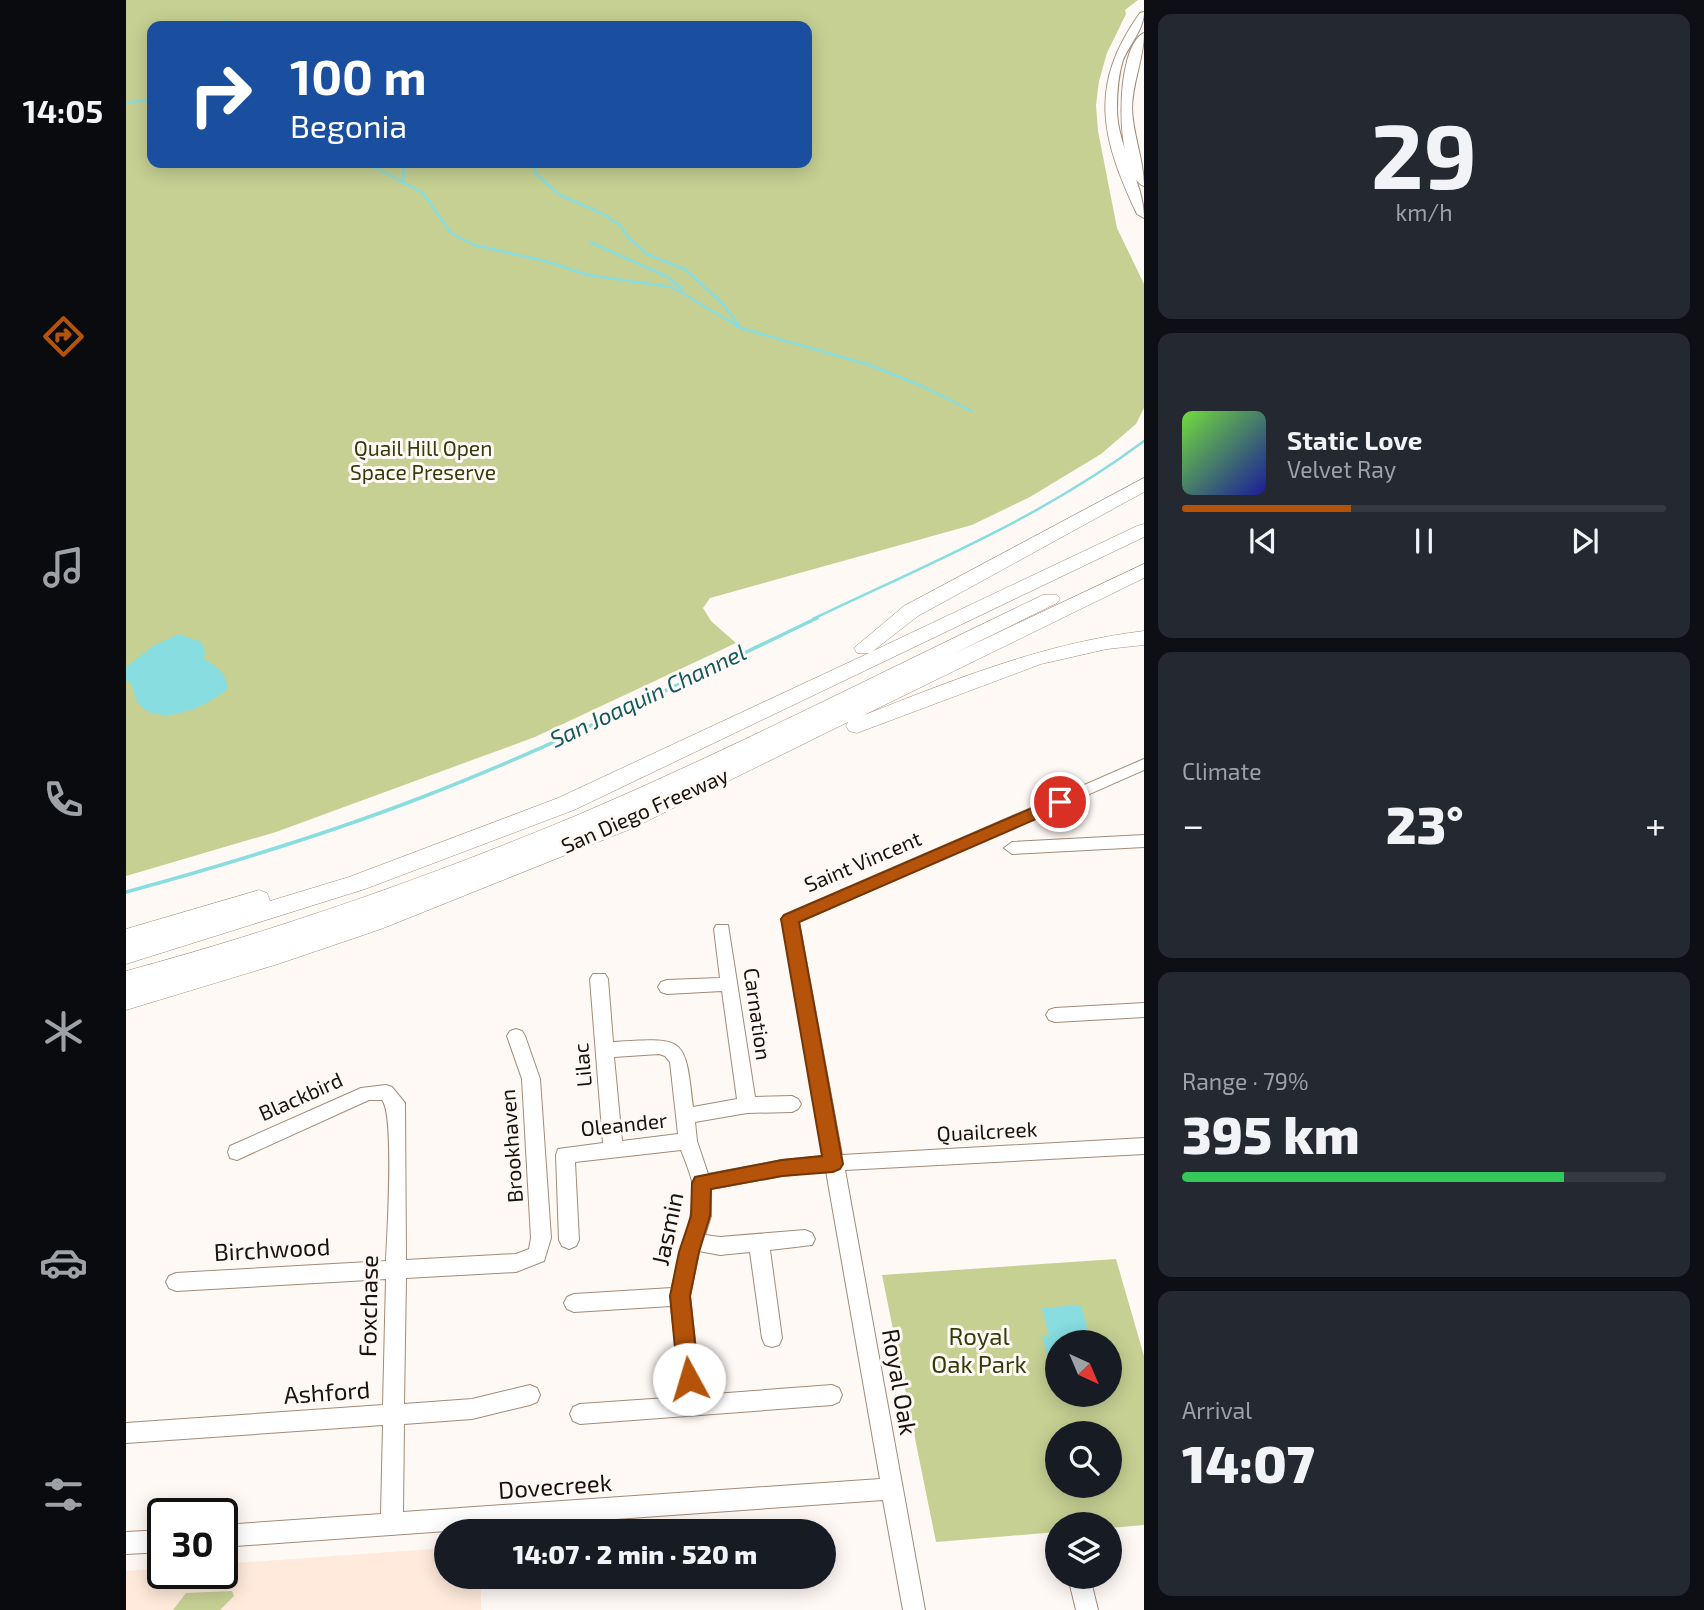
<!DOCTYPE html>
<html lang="en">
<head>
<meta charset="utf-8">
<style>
  :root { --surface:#171b24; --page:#242831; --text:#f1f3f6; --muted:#9ea1a6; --line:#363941; --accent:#b45309 }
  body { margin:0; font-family:"Exo 2",sans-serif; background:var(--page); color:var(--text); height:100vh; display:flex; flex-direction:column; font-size:26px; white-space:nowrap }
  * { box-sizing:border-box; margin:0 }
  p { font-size:23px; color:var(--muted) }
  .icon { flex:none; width:38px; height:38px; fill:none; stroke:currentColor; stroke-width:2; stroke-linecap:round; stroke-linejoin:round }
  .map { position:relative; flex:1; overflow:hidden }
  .side { display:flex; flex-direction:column; gap:14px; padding:14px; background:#0d0f14; width:560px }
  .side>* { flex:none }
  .hud { position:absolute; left:21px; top:21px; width:665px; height:147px; border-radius:14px; box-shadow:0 4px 18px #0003; background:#1a4fa0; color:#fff; overflow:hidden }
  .needle { width:46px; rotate:136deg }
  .buttons { position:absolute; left:919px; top:1330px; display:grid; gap:14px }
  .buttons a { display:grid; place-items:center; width:77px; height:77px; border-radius:50%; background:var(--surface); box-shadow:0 4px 18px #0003; font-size:35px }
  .speed { position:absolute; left:21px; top:1498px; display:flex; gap:14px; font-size:35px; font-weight:700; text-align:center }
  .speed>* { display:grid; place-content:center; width:91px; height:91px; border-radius:50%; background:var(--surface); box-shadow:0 4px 18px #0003; line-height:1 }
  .speed .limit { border:4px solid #111; border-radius:10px; background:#fff; color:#111 }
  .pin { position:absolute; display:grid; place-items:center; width:60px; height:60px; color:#fff; margin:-30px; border:4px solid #fff; border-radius:50%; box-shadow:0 2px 7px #0007 }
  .me { position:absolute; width:77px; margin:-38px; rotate:354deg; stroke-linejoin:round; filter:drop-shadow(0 0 5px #0008) }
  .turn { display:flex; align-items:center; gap:24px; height:147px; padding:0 28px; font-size:32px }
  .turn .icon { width:91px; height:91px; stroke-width:2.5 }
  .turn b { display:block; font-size:49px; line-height:60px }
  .big { font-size:52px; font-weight:800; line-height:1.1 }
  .side .tile { flex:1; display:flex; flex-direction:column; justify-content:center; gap:10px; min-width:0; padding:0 24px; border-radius:14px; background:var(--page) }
  .side .dial { align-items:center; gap:0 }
  .dial b { font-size:91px; line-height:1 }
  .song { display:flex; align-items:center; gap:21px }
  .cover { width:84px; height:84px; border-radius:10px; background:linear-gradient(135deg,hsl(100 70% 55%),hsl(240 70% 35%)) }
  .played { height:7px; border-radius:4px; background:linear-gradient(90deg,var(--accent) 35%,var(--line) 35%) }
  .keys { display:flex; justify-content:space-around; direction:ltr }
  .heat { display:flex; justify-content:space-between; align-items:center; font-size:38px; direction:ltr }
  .charge { height:10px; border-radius:5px; background:linear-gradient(90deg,#34c759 79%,var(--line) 0) }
  .trip { position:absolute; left:308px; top:1519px; width:402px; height:70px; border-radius:35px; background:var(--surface); box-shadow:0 4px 18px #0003; font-weight:800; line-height:70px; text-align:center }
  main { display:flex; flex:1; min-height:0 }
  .tabs { display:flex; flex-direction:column; width:126px; justify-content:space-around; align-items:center; background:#090b0e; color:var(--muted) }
  .tabs .icon { width:49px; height:49px }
  .tabs .selected { color:var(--accent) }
  .tabs b { font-size:32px; color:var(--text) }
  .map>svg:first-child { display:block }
</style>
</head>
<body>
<main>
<nav class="tabs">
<b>14:05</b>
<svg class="icon selected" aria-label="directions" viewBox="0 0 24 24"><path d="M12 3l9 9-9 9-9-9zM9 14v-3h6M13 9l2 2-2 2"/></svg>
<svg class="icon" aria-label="music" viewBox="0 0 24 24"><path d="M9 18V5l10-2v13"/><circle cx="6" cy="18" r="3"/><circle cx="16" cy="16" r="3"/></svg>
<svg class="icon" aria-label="phone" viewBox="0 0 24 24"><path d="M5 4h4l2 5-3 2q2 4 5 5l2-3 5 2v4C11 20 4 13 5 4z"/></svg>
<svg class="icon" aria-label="climate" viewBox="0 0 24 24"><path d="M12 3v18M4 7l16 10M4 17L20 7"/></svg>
<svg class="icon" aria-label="car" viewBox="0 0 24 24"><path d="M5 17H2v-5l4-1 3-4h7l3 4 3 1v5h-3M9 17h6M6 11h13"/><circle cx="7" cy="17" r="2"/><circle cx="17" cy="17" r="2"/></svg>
<svg class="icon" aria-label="filters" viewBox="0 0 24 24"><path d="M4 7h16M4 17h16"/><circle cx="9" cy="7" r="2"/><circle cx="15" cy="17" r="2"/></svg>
</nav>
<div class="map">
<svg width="1018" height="1610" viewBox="0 0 1018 1610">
  <rect width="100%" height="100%" fill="#fff9f5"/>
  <polygon fill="#ffeadb" points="320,1548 320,1577 355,1577 355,1610 0,1610 0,1571 37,1568 37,1573 96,1573 96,1564"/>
  <g fill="#c6d093" fill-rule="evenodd">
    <path d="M0 0H1012L999 10 1000 14 981 53 973 81 970 105 972 131 991 228 1018 284V408L1010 424 975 454 904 497 846 525 584 598 577 608 585 621 610 643 409 737 150 832 0 876ZM26 26H681V163H26Z"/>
    <path d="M990 1259 1018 1356V1525L984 1528V1524H931V1532L810 1542 756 1275ZM931 1342H984V1395H931ZM931 1433H984V1486H931Z"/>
    <polygon points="106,1591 108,1596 94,1610 47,1610 60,1593"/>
  </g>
  <g fill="#87dde0">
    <path d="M53 634 75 642 79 651 78 659C90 666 102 673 101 689 83 705 40 726 17 708 9 701 8 692 5 683L0 681V667L27 646Z"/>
    <polygon points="955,1305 965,1342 931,1342 931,1353 921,1354 916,1335 923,1335 916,1308"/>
  </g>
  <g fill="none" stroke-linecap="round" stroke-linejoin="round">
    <g stroke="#87dde0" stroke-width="2.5">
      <polyline points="101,21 108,26"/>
      <polyline points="0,103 26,99"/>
      <polyline points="241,163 297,193 325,233 348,245 419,261 462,275 546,287 615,328 744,365 796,386 846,411"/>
      <polyline points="411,163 408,172 432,194 475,213 494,225 503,238 521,254 560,270 595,302 615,328"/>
      <polyline points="277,181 278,163"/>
      <polyline points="464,242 540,276 557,289"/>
      <path d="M687 619C800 565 917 517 1018 441"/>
    </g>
    <path stroke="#87dde0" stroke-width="3.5" d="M0 892C99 865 198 835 294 798 429 746 560 681 691 618"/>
    <defs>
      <g id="minor">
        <path d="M1018 759V770L673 922 716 1155 1018 1138V1154L719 1170 799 1610H777L757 1500 96 1547V1525L255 1514 257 1425 0 1443V1423L257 1405 260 1279 50 1291 43 1288 40 1282 43 1276 50 1273 260 1261C261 1235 269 1114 256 1100H243L111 1160 104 1158 102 1152 104 1146 235 1088 260 1085 266 1087 279 1103 280 1260 390 1254 403 1249 405 1238 396 1079 381 1036 384 1031 390 1029 396 1031 399 1036 414 1079 425 1238 418 1261 390 1272 280 1278 278 1404 346 1399 404 1385 411 1388 414 1395 411 1402 404 1405 346 1419 278 1424 277 1512 754 1479 700 1171 656 1176 585 1189V1216L579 1235 594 1237 679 1230 686 1233 689 1239 686 1245 644 1250 656 1338 653 1345 646 1347 639 1345 636 1338 624 1252 594 1255 573 1251 564 1296 575 1395 706 1385 713 1388 716 1395 713 1402 706 1405 454 1424 447 1421 444 1414 447 1407 454 1404 555 1397 545 1306 448 1312 441 1309 438 1303 441 1297 448 1294 546 1288C552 1258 572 1208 566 1181 563 1170 559 1160 555 1150L449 1162 453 1240 450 1246 443 1249 436 1246 433 1240 430 1155 432 1149 477 1143 464 979 467 974H479L482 979 487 1042C559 1038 559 1035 567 1107L611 1099 596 991 541 994 535 992 532 987 535 982 541 980 594 978 588 929 590 925H602L629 1097 666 1096 672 1099 675 1104 672 1109 666 1112 621 1113 569 1122 571 1141 582 1174 656 1160 697 1156 656 919 658 915ZM533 1054 539 1056 544 1062 552 1134 496 1141 488 1057Z"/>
        <polygon points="1018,835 1018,847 886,854 878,848 886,842"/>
        <polygon points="1018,1003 1018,1017 929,1022 923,1020 920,1015 923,1010 929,1008"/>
        <polygon points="37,1530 37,1552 0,1554 0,1532"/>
        <polygon points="942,1577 964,1577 972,1610 950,1610"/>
      </g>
      <g id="major">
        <path d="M1018 12C1018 29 1004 44 997 60 992 76 991 92 991 109 991 148 1018 181 1018 218L1011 214C975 137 962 86 1014 13Z"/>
        <path d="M1018 33C1018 59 1006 82 1006 109 1007 136 1018 160 1018 186 988 175 988 46 1018 33Z"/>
      </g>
      <g id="highway">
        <polygon points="1018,478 1018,492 792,616 747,651 1011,526 1018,524 1018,537 448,810 239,889 0,964 0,929 133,890 141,893 144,901 223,877 432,798 743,653 731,653 728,648 778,606"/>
        <path d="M1018 564V578L736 716C829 679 919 643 1018 631V645L981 649 915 664 731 733 723 731 720 726 722 722 507 828 255 929 152 964 0 1010V971C155 929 306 876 454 814 611 747 763 668 917 595H931L934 599 931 603 827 654Z"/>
      </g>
    </defs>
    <use href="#minor" stroke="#a38a77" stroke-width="2"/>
    <use href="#major" stroke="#a38a77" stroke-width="2"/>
    <use href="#highway" stroke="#a38a77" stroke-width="1"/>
    <use href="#minor" fill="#fff" fill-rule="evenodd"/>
    <use href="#major" fill="#fff" fill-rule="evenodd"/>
    <use href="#highway" fill="#fff" fill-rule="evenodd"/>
  </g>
  <polygon fill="#b45309" stroke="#753606" stroke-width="2" points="934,796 942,802 940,806 673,922 717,1164 714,1169 707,1172 656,1176 585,1189 584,1216 573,1252 564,1296 573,1379 570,1386 563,1388 555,1386 552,1379 544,1296 553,1252 565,1216 566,1183 569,1177 656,1160 696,1156 655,919 658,915"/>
  <g text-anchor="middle" stroke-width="6" stroke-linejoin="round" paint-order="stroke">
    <g font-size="21" fill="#353b0a" stroke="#fff9f5">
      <text x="297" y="456">Quail Hill Open<tspan x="297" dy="24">Space Preserve</tspan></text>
    </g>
    <g font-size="21" fill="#1b110a" stroke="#fff9f5">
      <text transform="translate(519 811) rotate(-24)" y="7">San Diego Freeway</text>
      <text transform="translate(737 862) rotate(-23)" y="7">Saint Vincent</text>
      <text transform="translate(631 1014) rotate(82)" y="7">Carnation</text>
      <text transform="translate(457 1065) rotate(-95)" y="7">Lilac</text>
      <text transform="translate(175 1097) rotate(-24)" y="7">Blackbird</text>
      <text transform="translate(498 1125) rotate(-6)" y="7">Oleander</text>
      <text transform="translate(861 1132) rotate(-3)" y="7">Quailcreek</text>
      <text transform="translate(386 1146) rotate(-94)" y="7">Brookhaven</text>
    </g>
    <g font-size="23" font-style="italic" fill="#115b5e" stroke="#fff9f5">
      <text transform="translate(522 696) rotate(-25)" y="8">San Joaquin Channel</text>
    </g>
    <g font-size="24" fill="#1b110a" stroke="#fff9f5">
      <text transform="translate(542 1229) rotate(-78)" y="8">Jasmin</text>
      <text transform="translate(146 1250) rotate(-3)" y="8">Birchwood</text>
      <text transform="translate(243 1306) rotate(-89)" y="8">Foxchase</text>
      <text transform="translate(773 1382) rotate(80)" y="8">Royal Oak</text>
      <text transform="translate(201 1393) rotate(-4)" y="8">Ashford</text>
      <text transform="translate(429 1487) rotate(-4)" y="8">Dovecreek</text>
    </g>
    <g font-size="24" fill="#353b0a" stroke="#fff9f5">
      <text x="853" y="1345">Royal<tspan x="853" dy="28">Oak Park</tspan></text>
    </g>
  </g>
</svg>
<div class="buttons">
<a><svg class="needle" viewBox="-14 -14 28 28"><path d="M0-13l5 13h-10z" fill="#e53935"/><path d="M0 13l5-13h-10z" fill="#9ea1a6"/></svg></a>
<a><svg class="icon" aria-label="search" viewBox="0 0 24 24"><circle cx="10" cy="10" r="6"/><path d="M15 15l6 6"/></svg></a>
<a><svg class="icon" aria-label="layers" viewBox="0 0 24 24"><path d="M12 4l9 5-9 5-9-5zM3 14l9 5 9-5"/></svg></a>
</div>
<div class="speed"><div class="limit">30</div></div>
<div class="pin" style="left:934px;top:802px;background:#d93025"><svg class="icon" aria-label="arrive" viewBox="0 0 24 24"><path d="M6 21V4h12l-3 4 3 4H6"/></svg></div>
<svg class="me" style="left:563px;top:1379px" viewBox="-20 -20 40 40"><circle r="19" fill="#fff"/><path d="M0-13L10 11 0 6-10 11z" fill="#b45309"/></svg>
<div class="trip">14:07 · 2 min · 520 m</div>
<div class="hud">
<div class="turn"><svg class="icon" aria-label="right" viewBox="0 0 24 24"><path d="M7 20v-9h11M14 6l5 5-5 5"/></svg><div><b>100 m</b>Begonia</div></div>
</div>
</div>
<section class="side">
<div class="tile dial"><b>29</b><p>km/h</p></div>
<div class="tile">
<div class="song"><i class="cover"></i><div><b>Static Love</b><p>Velvet Ray</p></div></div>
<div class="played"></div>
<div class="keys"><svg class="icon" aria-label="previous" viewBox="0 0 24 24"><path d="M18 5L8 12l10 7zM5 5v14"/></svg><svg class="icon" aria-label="pause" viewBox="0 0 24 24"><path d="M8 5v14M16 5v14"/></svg><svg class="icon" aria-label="next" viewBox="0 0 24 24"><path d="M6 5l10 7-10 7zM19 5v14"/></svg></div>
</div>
<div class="tile"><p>Climate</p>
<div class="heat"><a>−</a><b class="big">23°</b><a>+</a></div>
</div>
<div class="tile"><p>Range · 79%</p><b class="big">395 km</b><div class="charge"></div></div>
<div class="tile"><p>Arrival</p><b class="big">14:07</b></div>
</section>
</main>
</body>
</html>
